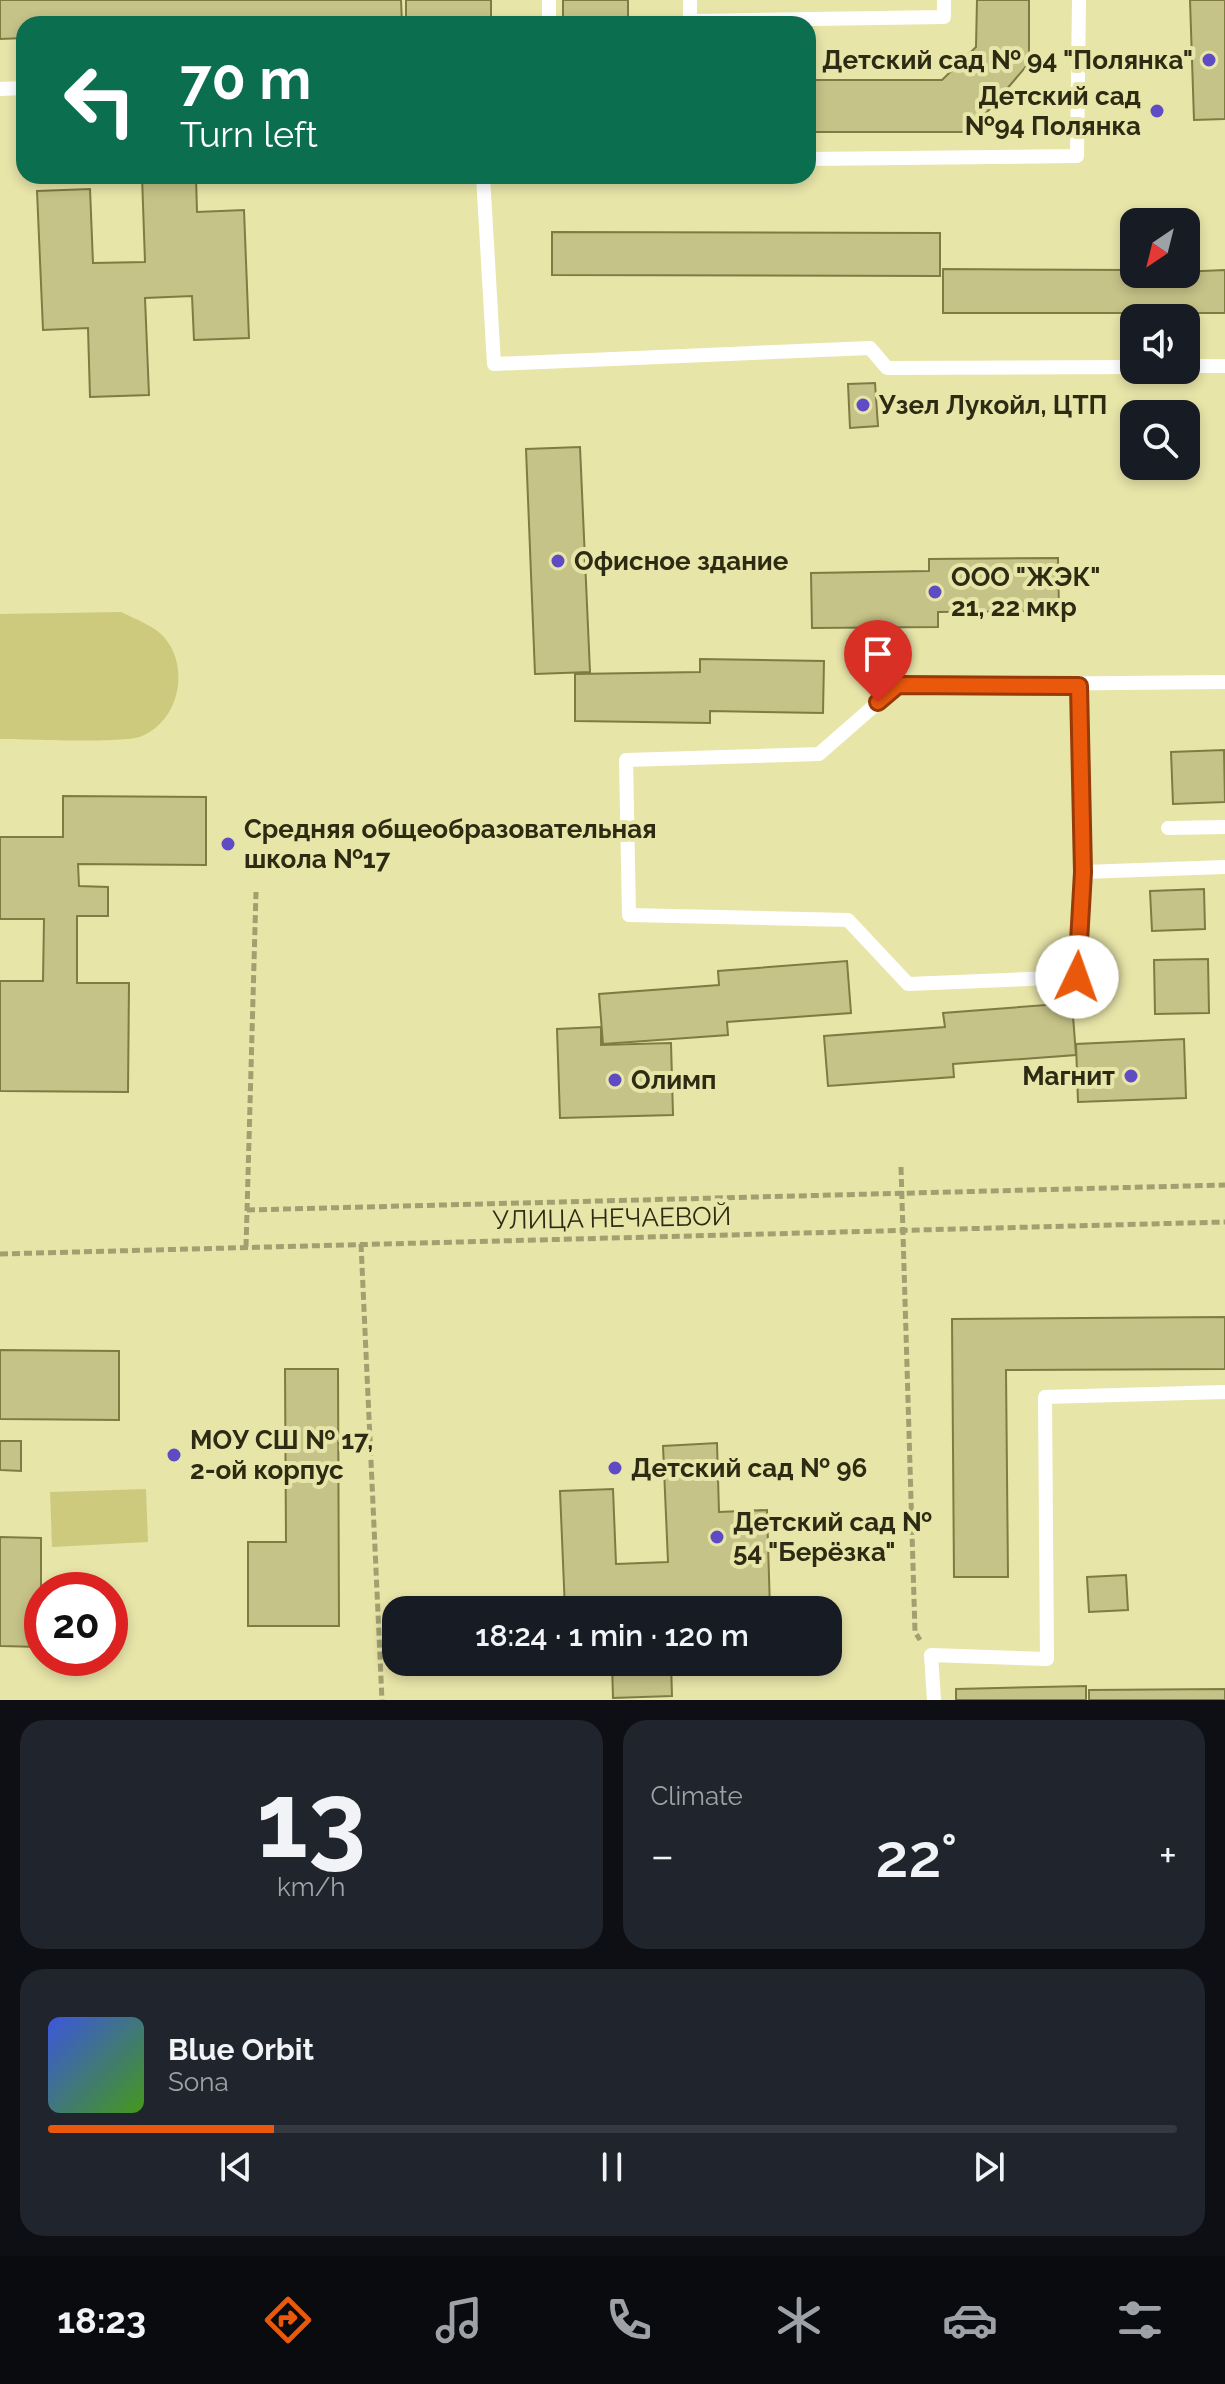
<!DOCTYPE html>
<html lang="en">
<head>
<meta charset="utf-8">
<style>
  :root { --surface:#171b24; --page:#20242c; --text:#f1f3f6; --muted:#9ea1a6; --line:#363941; --accent:#ea580c }
  body { margin:0; font-family:Raleway,sans-serif; background:var(--page); color:var(--text); height:100vh; display:flex; flex-direction:column; font-size:30px; white-space:nowrap }
  * { box-sizing:border-box; margin:0 }
  p { font-size:26px; color:var(--muted) }
  .icon { flex:none; width:44px; height:44px; fill:none; stroke:currentColor; stroke-width:2; stroke-linecap:round; stroke-linejoin:round }
  .map { position:relative; height:1700px; overflow:hidden }
  .sheet { display:flex; flex-direction:column; gap:20px; padding:20px; background:#0d0f14; flex:1 }
  .sheet>* { flex:none }
  .banner { position:absolute; left:16px; top:16px; width:800px; height:168px; border-radius:24px; box-shadow:0 4px 12px #0003; background:#0b6e4f; color:#fff; overflow:hidden }
  .needle { width:52px; rotate:215deg }
  .controls { position:absolute; left:1120px; top:208px; display:grid; gap:16px }
  .controls a { display:grid; place-items:center; width:80px; height:80px; border-radius:16px; background:var(--surface); box-shadow:0 4px 12px #0003; font-size:40px }
  .speed { position:absolute; left:24px; top:1572px; display:flex; gap:16px; font-size:40px; font-weight:700; text-align:center }
  .speed>* { display:grid; place-content:center; width:104px; height:104px; border-radius:50%; background:var(--surface); box-shadow:0 4px 12px #0003; line-height:1 }
  .speed .limit { border:12px solid #d22; background:#fff; color:#111 }
  .pin { position:absolute; display:grid; place-items:center; width:68px; height:68px; color:#fff; margin:-82px -34px; border-radius:50% 50% 50% 0; rotate:-45deg; box-shadow:0 0 8px #0007 }
  .pin .icon { rotate:45deg }
  .me { position:absolute; width:88px; margin:-44px; rotate:3deg; stroke-linejoin:round; filter:drop-shadow(0 0 6px #0008) }
  .turn { display:flex; align-items:center; gap:28px; height:168px; padding:0 32px; font-size:36px }
  .turn .icon { width:104px; height:104px; stroke-width:2.5 }
  .turn b { display:block; font-size:56px; line-height:68px }
  .big { font-size:60px; font-weight:600; line-height:1.1 }
  .sheet .widget { flex:1; display:flex; flex-direction:column; justify-content:center; gap:12px; min-width:0; padding:0 28px; border-radius:24px; background:var(--page) }
  .sheet .dial { align-items:center; gap:0 }
  .dial b { font-size:104px; line-height:1 }
  .song { display:flex; align-items:center; gap:24px }
  .cover { width:96px; height:96px; border-radius:12px; background:linear-gradient(135deg,hsl(230 70% 55%),hsl(100 70% 35%)) }
  .played { height:8px; border-radius:4px; background:linear-gradient(90deg,var(--accent) 20%,var(--line) 20%) }
  .keys { display:flex; justify-content:space-around; direction:ltr }
  .heat { display:flex; justify-content:space-between; align-items:center; font-size:44px; direction:ltr }
  .sheet .tiles { flex:1; display:grid; gap:20px; grid-template-columns:1fr 1fr }
  .widget:last-child { grid-column:span 2 }
  .trip { position:absolute; left:382px; top:1596px; width:460px; height:80px; border-radius:24px; background:var(--surface); box-shadow:0 4px 12px #0003; font-weight:600; line-height:80px; text-align:center }
  .menu { display:flex; height:128px; justify-content:space-around; align-items:center; background:#090b0e; color:var(--muted) }
  .menu .icon { width:56px; height:56px }
  .menu .current { color:var(--accent) }
  .menu b { font-size:36px; color:var(--text) }
  .map>svg:first-child { display:block }
</style>
</head>
<body>
<div class="map">
<svg width="1225" height="1700" viewBox="0 0 1225 1700">
  <rect width="100%" height="100%" fill="#e8e5a9"/>
  <g fill="#ceca7d">
    <path d="M121 612C135 619 153 625 164 637 190 667 180 720 142 736 125 744 25 739 0 739V614Z"/>
    <polygon points="146,1489 148,1542 52,1547 50,1492"/>
  </g>
  <g fill="#c6c388" stroke="#7f7b43" stroke-width="2">
    <polygon points="0,0 401,0 402,24 24,24 24,38 0,39"/>
    <rect x="406" y="0" width="85" height="24"/>
    <rect x="563" y="0" width="65" height="24"/>
    <polygon points="977,0 1029,0 1029,63 970,132 808,132 808,80 942,80 976,47"/>
    <polygon points="1190,0 1225,0 1225,119 1194,120"/>
    <polygon points="142,176 196,176 197,212 244,210 249,338 194,340 192,296 145,298 149,395 90,397 88,328 43,330 37,191 90,189 93,263 145,262"/>
    <polygon points="552,232 940,233 940,276 552,275"/>
    <polygon points="943,269 1134,270 1134,274 1225,270 1225,313 943,313"/>
    <polygon points="875,383 878,426 850,428 848,384"/>
    <polygon points="580,447 590,672 535,674 526,449"/>
    <polygon points="1058,558 1059,611 938,612 938,627 812,628 811,573 929,571 929,559"/>
    <polygon points="700,659 824,661 823,713 710,711 710,723 575,721 575,674 700,672"/>
    <polygon points="1224,750 1225,802 1173,804 1171,752"/>
    <polygon points="63,796 206,797 206,865 78,864 79,886 108,887 108,916 77,916 77,983 129,983 128,1092 0,1091 0,981 43,981 44,919 0,919 0,837 63,837"/>
    <polygon points="1204,889 1205,929 1152,931 1150,891"/>
    <polygon points="1208,959 1209,1013 1155,1014 1154,960"/>
    <polygon points="847,961 851,1013 727,1022 728,1035 603,1044 599,994 719,985 718,971"/>
    <polygon points="1072,1003 1076,1055 953,1064 954,1077 828,1086 824,1036 945,1027 943,1013"/>
    <polygon points="601,1027 601,1045 671,1043 673,1115 560,1118 557,1029"/>
    <polygon points="1184,1039 1186,1098 1078,1102 1076,1044"/>
    <polygon points="1225,1317 1225,1369 1006,1370 1008,1577 954,1577 952,1319"/>
    <polygon points="0,1350 119,1351 119,1420 0,1419"/>
    <polygon points="285,1369 338,1369 339,1626 248,1626 248,1542 286,1542"/>
    <polygon points="0,1441 21,1441 21,1471 0,1470"/>
    <polygon points="717,1443 719,1512 767,1510 770,1610 716,1610 715,1597 668,1599 668,1610 565,1610 560,1491 613,1489 616,1564 668,1562 663,1446"/>
    <polygon points="0,1537 41,1538 41,1647 0,1646"/>
    <polygon points="1126,1575 1128,1610 1089,1612 1087,1577"/>
    <polygon points="612,1662 671,1662 672,1696 613,1698"/>
    <polygon points="1086,1686 1086,1700 956,1700 956,1689"/>
    <polygon points="1225,1689 1225,1700 1089,1700 1089,1690"/>
  </g>
  <g fill="none" stroke-linecap="round" stroke-linejoin="round">
    <g stroke="#a2a071" stroke-width="5" stroke-dasharray="8 4" stroke-linecap="butt">
      <polyline points="901,1167 915,1632 920,1640"/>
      <polyline points="247,1210 1225,1185"/>
      <polyline points="361,1244 382,1700"/>
      <polyline points="246,1247 256,892"/>
      <polyline points="0,1254 1225,1222"/>
    </g>
    <g stroke="#fff" stroke-width="14">
      <polyline points="549,0 549,24"/>
      <polyline points="690,0 690,21 944,17 944,0"/>
      <polyline points="0,89 24,88"/>
      <polyline points="808,159 1077,156 1079,0"/>
      <polyline points="483,176 494,364 870,348 887,368 1134,367"/>
      <polyline points="1186,366 1225,366"/>
      <polyline points="1079,686 1083,872 1077,977 908,984 848,920 629,915 626,760 819,754 898,685 1225,682"/>
      <polyline points="1168,828 1225,827"/>
      <polyline points="1083,872 1225,867"/>
      <polyline points="934,1700 931,1655 1047,1659 1045,1397 1225,1392"/>
    </g>
  </g>
  <g fill="none" stroke-linecap="round" stroke-linejoin="round">
    <defs>
      <polyline id="route" points="878,702 898,685 1079,686 1083,872 1077,977"/>
    </defs>
    <use href="#route" stroke="#983908" stroke-width="20"/>
    <use href="#route" stroke="#ea580c" stroke-width="14"/>
  </g>
  <g fill="#5f4cc4" stroke="#e8e5a9" stroke-width="3">
    <circle cx="1209" cy="60" r="8"/>
    <circle cx="1157" cy="111" r="8"/>
    <circle cx="863" cy="405" r="8"/>
    <circle cx="558" cy="561" r="8"/>
    <circle cx="935" cy="592" r="8"/>
    <circle cx="228" cy="844" r="8"/>
    <circle cx="1131" cy="1076" r="8"/>
    <circle cx="615" cy="1080" r="8"/>
    <circle cx="174" cy="1455" r="8"/>
    <circle cx="615" cy="1468" r="8"/>
    <circle cx="717" cy="1537" r="8"/>
  </g>
  <g text-anchor="middle" stroke-width="8" stroke-linejoin="round" paint-order="stroke">
    <g font-size="26" font-weight="bold" fill="#2d2b13" stroke="#e8e5a9" text-anchor="start">
      <text x="1193" y="69" text-anchor="end">Детский сад № 94 "Полянка"</text>
      <text x="1141" y="105" text-anchor="end">Детский сад<tspan x="1141" dy="30">№94 Полянка</tspan></text>
      <text x="879" y="414">Узел Лукойл, ЦТП</text>
      <text x="574" y="570">Офисное здание</text>
      <text x="951" y="586">ООО "ЖЭК"<tspan x="951" dy="30">21, 22 мкр</tspan></text>
      <text x="244" y="838">Средняя общеобразовательная<tspan x="244" dy="30">школа №17</tspan></text>
      <text x="1115" y="1085" text-anchor="end">Магнит</text>
      <text x="631" y="1089">Олимп</text>
      <text x="190" y="1449">МОУ СШ № 17,<tspan x="190" dy="30">2-ой корпус</tspan></text>
      <text x="631" y="1477">Детский сад № 96</text>
      <text x="733" y="1531">Детский сад №<tspan x="733" dy="30">54 "Берёзка"</tspan></text>
    </g>
    <g font-size="26" fill="#2d2b13" stroke="#e8e5a9">
      <text transform="translate(612 1218) rotate(-1)" y="9">УЛИЦА НЕЧАЕВОЙ</text>
    </g>
  </g>
</svg>
<div class="controls">
<a><svg class="needle" viewBox="-14 -14 28 28"><path d="M0-13l5 13h-10z" fill="#e53935"/><path d="M0 13l5-13h-10z" fill="#9ea1a6"/></svg></a>
<a><svg class="icon" aria-label="sound" viewBox="0 0 24 24"><path d="M4 9h4l5-4v14l-5-4H4zM17 9q2 3 0 6"/></svg></a>
<a><svg class="icon" aria-label="search" viewBox="0 0 24 24"><circle cx="10" cy="10" r="6"/><path d="M15 15l6 6"/></svg></a>
</div>
<div class="speed"><div class="limit">20</div></div>
<div class="pin" style="left:878px;top:702px;background:#d93025"><svg class="icon" aria-label="arrive" viewBox="0 0 24 24"><path d="M6 21V4h12l-3 4 3 4H6"/></svg></div>
<svg class="me" style="left:1077px;top:977px" viewBox="-20 -20 40 40"><circle r="19" fill="#fff"/><path d="M0-13L10 11 0 6-10 11z" fill="#ea580c"/></svg>
<div class="trip">18:24 · 1 min · 120 m</div>
<div class="banner">
<div class="turn"><svg class="icon" aria-label="left" viewBox="0 0 24 24"><path d="M17 20v-9H6M10 6l-5 5 5 5"/></svg><div><b>70 m</b>Turn left</div></div>
</div>
</div>
<section class="sheet">
<div class="tiles">
<div class="widget dial"><b>13</b><p>km/h</p></div>
<div class="widget"><p>Climate</p>
<div class="heat"><a>−</a><b class="big">22°</b><a>+</a></div>
</div>
<div class="widget">
<div class="song"><i class="cover"></i><div><b>Blue Orbit</b><p>Sona</p></div></div>
<div class="played"></div>
<div class="keys"><svg class="icon" aria-label="previous" viewBox="0 0 24 24"><path d="M18 5L8 12l10 7zM5 5v14"/></svg><svg class="icon" aria-label="pause" viewBox="0 0 24 24"><path d="M8 5v14M16 5v14"/></svg><svg class="icon" aria-label="next" viewBox="0 0 24 24"><path d="M6 5l10 7-10 7zM19 5v14"/></svg></div>
</div>
</div>
</section>
<nav class="menu">
<b>18:23</b>
<svg class="icon current" aria-label="directions" viewBox="0 0 24 24"><path d="M12 3l9 9-9 9-9-9zM9 14v-3h6M13 9l2 2-2 2"/></svg>
<svg class="icon" aria-label="music" viewBox="0 0 24 24"><path d="M9 18V5l10-2v13"/><circle cx="6" cy="18" r="3"/><circle cx="16" cy="16" r="3"/></svg>
<svg class="icon" aria-label="phone" viewBox="0 0 24 24"><path d="M5 4h4l2 5-3 2q2 4 5 5l2-3 5 2v4C11 20 4 13 5 4z"/></svg>
<svg class="icon" aria-label="climate" viewBox="0 0 24 24"><path d="M12 3v18M4 7l16 10M4 17L20 7"/></svg>
<svg class="icon" aria-label="car" viewBox="0 0 24 24"><path d="M5 17H2v-5l4-1 3-4h7l3 4 3 1v5h-3M9 17h6M6 11h13"/><circle cx="7" cy="17" r="2"/><circle cx="17" cy="17" r="2"/></svg>
<svg class="icon" aria-label="filters" viewBox="0 0 24 24"><path d="M4 7h16M4 17h16"/><circle cx="9" cy="7" r="2"/><circle cx="15" cy="17" r="2"/></svg>
</nav>
</body>
</html>
